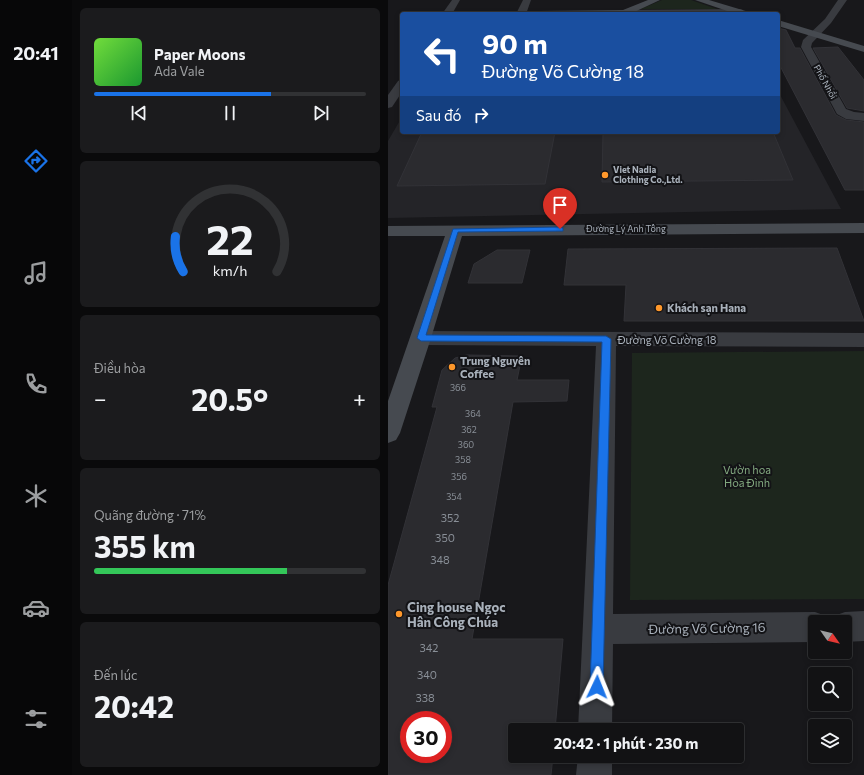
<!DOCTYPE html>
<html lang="vi">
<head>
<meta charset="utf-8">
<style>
  :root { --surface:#121214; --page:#1b1b1d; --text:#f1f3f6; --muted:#9c9ea0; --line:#313234; --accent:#1a73e8 }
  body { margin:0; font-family:Commissioner,sans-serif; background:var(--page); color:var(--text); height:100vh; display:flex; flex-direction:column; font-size:15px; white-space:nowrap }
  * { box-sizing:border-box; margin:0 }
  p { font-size:13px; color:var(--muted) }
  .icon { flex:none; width:22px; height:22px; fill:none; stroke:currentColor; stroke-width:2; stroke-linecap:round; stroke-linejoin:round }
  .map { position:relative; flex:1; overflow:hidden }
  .side { display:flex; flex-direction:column; gap:8px; padding:8px; background:#0a0a0b; width:316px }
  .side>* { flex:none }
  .guide { position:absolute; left:12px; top:12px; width:380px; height:122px; border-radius:4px; box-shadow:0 2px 6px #0003,0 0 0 1px var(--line); background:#1a4fa0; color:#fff; overflow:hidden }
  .needle { width:26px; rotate:124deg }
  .fabs { position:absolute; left:420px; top:615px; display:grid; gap:8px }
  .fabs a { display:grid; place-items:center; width:44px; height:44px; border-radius:4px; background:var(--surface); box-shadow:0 2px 6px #0003,0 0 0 1px var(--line); font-size:20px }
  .speed { position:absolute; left:12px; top:711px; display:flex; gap:8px; font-size:20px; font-weight:700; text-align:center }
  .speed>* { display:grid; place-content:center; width:52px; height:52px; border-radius:50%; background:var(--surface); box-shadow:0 2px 6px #0003,0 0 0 1px var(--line); line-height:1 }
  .speed .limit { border:6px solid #d22; background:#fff; color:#111 }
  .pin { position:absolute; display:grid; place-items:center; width:34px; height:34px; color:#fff; margin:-41px -17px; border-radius:50% 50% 50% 0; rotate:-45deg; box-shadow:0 0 4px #0007 }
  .pin .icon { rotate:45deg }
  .me { position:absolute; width:44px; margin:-22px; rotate:2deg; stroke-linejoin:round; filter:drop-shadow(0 0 3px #0008) }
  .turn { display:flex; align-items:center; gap:14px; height:84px; padding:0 16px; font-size:18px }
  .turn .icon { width:52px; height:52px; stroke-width:2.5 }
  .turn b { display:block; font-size:28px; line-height:34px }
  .then { display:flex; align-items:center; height:38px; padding:0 16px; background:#0003; gap:8px; font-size:15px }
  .big { font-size:30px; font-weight:700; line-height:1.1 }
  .side .card { flex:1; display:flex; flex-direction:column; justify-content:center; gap:6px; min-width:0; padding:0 14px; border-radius:6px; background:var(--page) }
  .side .dial { align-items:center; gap:0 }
  .dial svg { height:104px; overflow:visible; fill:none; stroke:var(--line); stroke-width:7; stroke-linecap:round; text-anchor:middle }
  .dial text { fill:var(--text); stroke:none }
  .song { display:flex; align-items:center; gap:12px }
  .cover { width:48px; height:48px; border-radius:6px; background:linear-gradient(135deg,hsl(100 70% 55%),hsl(130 70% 35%)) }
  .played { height:4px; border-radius:2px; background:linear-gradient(90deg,var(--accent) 65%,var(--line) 65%) }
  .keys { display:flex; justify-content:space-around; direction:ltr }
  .heat { display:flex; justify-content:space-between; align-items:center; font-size:22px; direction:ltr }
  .charge { height:6px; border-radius:3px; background:linear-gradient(90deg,#34c759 71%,var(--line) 0) }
  .trip { position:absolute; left:120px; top:723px; width:236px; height:40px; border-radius:4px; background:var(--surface); box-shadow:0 2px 6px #0003,0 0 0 1px var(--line); font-weight:700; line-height:40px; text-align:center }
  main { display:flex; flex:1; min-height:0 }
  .tab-bar { display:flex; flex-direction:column; width:72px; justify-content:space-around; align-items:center; background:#070708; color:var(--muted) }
  .tab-bar .icon { width:28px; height:28px }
  .tab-bar .active { color:var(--accent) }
  .tab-bar b { font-size:18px; color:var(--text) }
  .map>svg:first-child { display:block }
</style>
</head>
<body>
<main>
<nav class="tab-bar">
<b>20:41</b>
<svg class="icon active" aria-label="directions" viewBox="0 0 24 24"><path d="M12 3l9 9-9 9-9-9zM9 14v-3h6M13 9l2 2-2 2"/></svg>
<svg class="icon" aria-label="music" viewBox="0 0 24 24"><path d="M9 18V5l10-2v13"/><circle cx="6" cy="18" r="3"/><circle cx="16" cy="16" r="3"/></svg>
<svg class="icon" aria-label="phone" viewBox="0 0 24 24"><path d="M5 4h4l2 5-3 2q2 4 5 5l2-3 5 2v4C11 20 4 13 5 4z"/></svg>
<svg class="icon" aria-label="climate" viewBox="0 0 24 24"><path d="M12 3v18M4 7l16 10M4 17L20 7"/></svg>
<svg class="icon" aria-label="car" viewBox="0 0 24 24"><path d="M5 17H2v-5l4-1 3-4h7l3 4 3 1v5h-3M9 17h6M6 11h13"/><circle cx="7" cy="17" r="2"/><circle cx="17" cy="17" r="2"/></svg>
<svg class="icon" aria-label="filters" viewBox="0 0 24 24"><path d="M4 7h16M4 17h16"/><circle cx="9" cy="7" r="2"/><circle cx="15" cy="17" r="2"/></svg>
</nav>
<section class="side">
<div class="card">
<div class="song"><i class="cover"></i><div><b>Paper Moons</b><p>Ada Vale</p></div></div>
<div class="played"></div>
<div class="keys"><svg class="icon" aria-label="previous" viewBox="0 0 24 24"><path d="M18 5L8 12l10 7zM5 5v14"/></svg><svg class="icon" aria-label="pause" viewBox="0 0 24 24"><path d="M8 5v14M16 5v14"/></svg><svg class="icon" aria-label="next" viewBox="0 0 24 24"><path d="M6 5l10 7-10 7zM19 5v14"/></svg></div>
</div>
<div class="card dial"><svg viewBox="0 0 100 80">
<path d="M14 69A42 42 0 1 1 86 69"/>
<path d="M14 69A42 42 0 0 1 8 42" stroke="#1a73e8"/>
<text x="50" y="56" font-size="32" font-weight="700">22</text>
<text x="50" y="72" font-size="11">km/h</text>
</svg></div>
<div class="card"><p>Điều hòa</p>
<div class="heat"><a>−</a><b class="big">20.5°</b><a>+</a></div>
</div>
<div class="card"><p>Quãng đường · 71%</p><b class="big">355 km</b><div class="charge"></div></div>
<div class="card"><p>Đến lúc</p><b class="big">20:42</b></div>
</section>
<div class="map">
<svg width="476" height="775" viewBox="0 0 476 775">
  <rect width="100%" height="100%" fill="#18181b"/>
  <polygon fill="#242428" points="390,91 453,209 0,218 0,141 14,117 14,132 390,132"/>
  <g fill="#1d261d">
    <polygon points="274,0 303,0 329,9 253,9"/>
    <polygon points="476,351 476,599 242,600 244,353"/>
  </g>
  <g fill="#2b2b2f" stroke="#323237" fill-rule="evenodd">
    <polygon points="390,28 398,30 407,48 412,48 448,115 458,120 476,122 476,190 457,190 390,62"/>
    <polygon points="450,47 476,80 476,111 459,108 425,48"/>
    <polygon points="34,132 167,132 157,184 9,186"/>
    <polygon points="215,132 385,132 405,180 214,182"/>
    <polygon points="449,248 476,321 236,321 238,285 176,285 180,249"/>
    <polygon points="109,250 142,250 134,283 80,283 86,264"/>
    <path d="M79 355 134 356 129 380H181L179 401 125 402 84 639H175L167 730H127V756H165L163 775H0V585L49 407H44L54 370 67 358ZM21 720H55V754H21Z"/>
  </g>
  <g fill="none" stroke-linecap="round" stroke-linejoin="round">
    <g fill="#393b40" fill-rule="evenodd">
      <polygon points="64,0 72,0 64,14 54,14"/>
      <polygon points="135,0 143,0 138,14 128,14"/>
      <polygon points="450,0 459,0 443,23 424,43 423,47 458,109 466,112 476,113 476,121 458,119 449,114 413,47 415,40 437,19"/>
      <polygon points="352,9 355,10 355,14 231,13 236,10"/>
      <polygon points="14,79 14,92 4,107 0,108 0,95 10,81"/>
      <polygon points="33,331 476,333 476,347 228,346 225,614 427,612 438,616 440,622 427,622 427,642 225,644 224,730 190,730 208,346 33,345 26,343 23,338 26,333"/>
      <polygon points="476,611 476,641 457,642 457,622 444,622 446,616 457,612"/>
      <polygon points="190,756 224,756 224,775 188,775"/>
    </g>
    <g fill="#464a50" fill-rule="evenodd">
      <polygon points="260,0 272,0 242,14 147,14 152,11 235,10"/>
      <polygon points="307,0 321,0 361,12 363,14 348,14"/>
      <polygon points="59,11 114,11 119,14 54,14"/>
      <polygon points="390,20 476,46 476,52 390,26"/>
      <polygon points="476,223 476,233 74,236 43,338 12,433 8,440 0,443 0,401 57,236 0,236 0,226"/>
    </g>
  </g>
  <polygon fill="#1a73e8" stroke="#114b97" points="172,227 175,228 175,231 70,232 38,335 218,336 223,339 215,687 213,691 209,693 204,691 202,687 214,342 33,341 29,338 65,229"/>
  <g fill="#ff982b" stroke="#131316" stroke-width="1.5">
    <circle cx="217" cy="175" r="4"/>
    <circle cx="271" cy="308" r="4"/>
    <circle cx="64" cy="367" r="4"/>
    <circle cx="11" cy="614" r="4"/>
  </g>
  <g text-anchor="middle" stroke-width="4" stroke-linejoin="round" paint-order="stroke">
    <g font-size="9" fill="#a9b1bb" stroke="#131316">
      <text transform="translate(437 82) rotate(61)" y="3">Phố Nhồi</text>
      <text x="238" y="232">Đường Lý Anh Tông</text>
    </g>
    <g font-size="9" font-weight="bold" fill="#a9b1bb" stroke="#131316" text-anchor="start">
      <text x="225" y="173">Viet Nadia<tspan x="225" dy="10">Clothing Co.,Ltd.</tspan></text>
    </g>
    <g font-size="9" fill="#898f97">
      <text x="70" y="391">366</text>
      <text x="85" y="417">364</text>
      <text x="81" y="433">362</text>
      <text x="78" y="448">360</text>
      <text x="75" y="463">358</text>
      <text x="71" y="480">356</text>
      <text x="66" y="500">354</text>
    </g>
    <g font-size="11" font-weight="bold" fill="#a9b1bb" stroke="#131316" text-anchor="start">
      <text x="279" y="312">Khách sạn Hana</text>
      <text x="72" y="365">Trung Nguyên<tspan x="72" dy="13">Coffee</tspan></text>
    </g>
    <g font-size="11" fill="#a9b1bb" stroke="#131316">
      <text x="279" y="344">Đường Võ Cường 18</text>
    </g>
    <g font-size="11" fill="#82a87f" stroke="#131316">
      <text x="359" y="474">Vườn hoa<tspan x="359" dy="13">Hòa Đình</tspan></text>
    </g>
    <g font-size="11" fill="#898f97">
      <text x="62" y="522">352</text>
      <text x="57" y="542">350</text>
      <text x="52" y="564">348</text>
      <text x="41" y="652">342</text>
      <text x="39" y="679">340</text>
      <text x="37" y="702">338</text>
    </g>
    <g font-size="13" font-weight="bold" fill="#a9b1bb" stroke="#131316" text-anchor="start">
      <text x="19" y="612">Cing house Ngọc<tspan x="19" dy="15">Hân Công Chúa</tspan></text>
    </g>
    <g font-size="13" fill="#a9b1bb" stroke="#131316">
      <text transform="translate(319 628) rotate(-1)" y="5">Đường Võ Cường 16</text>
    </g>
  </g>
</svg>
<div class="fabs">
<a><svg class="needle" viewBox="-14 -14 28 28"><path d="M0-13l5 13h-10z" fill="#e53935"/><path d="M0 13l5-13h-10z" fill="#9c9ea0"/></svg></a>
<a><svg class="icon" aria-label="search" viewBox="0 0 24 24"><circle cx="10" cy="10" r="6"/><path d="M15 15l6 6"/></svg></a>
<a><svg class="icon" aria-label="layers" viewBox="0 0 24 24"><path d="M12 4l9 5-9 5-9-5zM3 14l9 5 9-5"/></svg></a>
</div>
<div class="speed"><div class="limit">30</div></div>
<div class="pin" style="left:172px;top:229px;background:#d93025"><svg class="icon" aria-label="arrive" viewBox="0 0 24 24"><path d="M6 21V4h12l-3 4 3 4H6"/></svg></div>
<svg class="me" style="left:209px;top:687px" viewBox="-20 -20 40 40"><path d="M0-17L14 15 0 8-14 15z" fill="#1a73e8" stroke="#fff" stroke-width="4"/></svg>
<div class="trip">20:42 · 1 phút · 230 m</div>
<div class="guide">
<div class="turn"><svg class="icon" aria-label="left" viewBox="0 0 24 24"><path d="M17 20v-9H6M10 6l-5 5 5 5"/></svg><div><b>90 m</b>Đường Võ Cường 18</div></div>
<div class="then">Sau đó<svg class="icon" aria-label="right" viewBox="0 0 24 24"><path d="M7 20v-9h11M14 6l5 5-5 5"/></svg></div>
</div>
</div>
</main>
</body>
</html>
